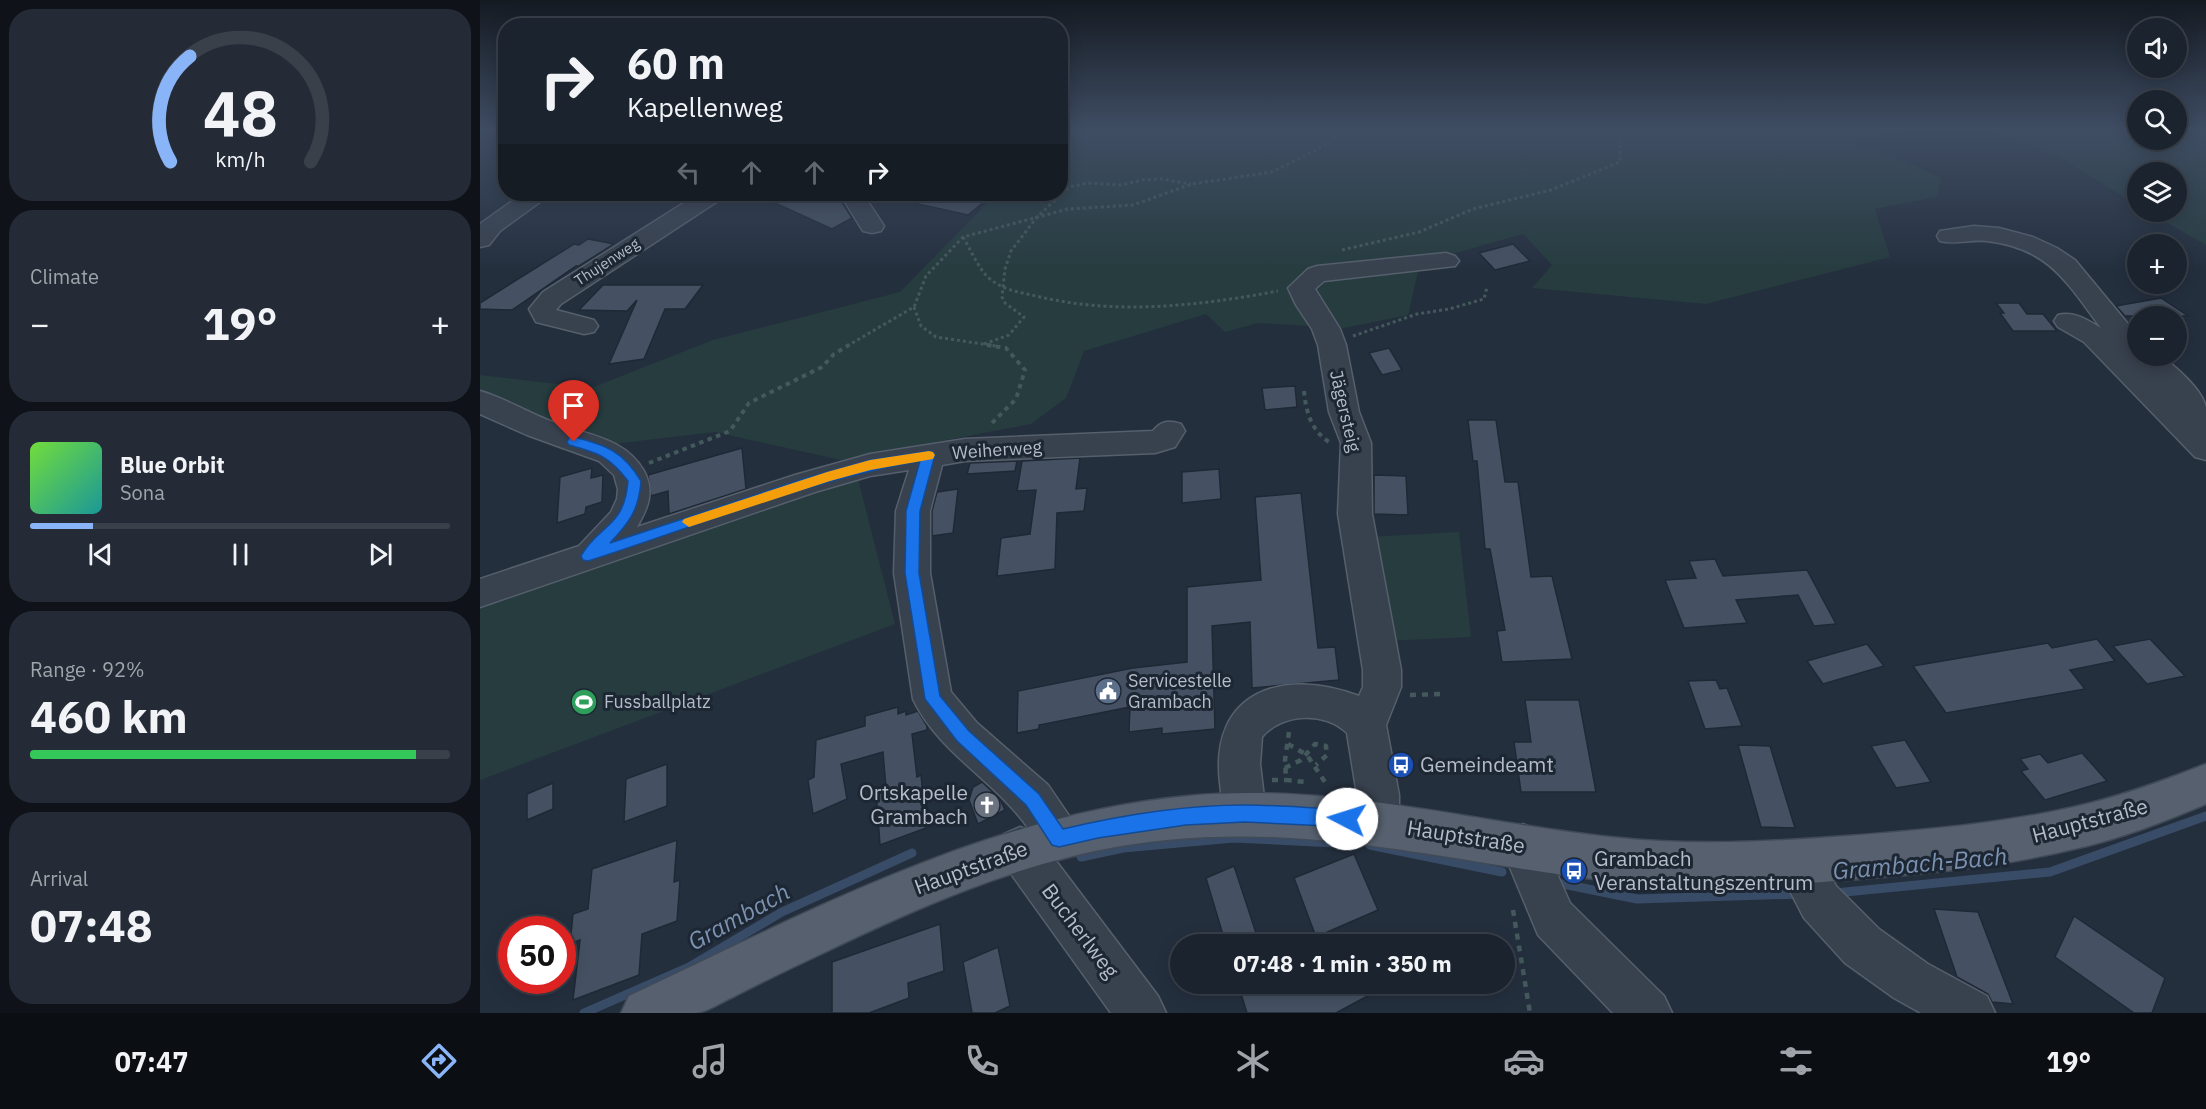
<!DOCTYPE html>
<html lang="en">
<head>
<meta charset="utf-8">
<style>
  :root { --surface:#1b232e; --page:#242b36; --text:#f1f3f6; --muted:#a0a4aa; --line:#39404a; --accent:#8ab4f8 }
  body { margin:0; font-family:"IBM Plex Sans",sans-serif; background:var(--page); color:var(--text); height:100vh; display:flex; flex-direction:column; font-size:22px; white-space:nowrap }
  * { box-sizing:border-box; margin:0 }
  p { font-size:20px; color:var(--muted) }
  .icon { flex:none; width:33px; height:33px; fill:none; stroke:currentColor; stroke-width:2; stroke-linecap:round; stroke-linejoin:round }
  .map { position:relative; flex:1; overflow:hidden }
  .panel { display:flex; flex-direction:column; gap:9px; padding:9px; background:#0f1319; width:480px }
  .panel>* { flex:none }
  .banner { position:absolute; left:18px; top:18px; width:570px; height:183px; border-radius:24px; box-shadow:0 3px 15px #0003,0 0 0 2px var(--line); background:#1b232e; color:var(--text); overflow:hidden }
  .controls { position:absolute; left:1647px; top:18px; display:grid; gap:12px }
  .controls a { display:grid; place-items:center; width:60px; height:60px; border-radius:50%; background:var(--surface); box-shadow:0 3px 15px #0003,0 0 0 2px var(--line); font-size:30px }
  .speed { position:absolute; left:18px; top:916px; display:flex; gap:12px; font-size:30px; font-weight:700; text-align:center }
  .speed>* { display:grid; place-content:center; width:78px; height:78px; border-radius:50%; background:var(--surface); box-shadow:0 3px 15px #0003,0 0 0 2px var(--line); line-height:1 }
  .speed .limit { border:9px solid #d22; background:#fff; color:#111 }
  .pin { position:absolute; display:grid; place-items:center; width:51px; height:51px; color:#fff; margin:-62px -26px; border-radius:50% 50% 50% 0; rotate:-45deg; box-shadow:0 0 6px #0007 }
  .pin .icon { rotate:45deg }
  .me { position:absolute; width:66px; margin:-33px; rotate:275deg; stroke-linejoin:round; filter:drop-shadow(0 0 4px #0008) }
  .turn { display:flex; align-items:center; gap:21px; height:126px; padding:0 30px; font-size:27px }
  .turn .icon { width:78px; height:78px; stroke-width:2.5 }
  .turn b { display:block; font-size:42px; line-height:51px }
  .lanes { display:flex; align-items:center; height:57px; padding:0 30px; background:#0003; justify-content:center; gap:30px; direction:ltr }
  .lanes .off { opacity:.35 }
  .big { font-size:45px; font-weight:700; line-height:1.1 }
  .panel .widget { flex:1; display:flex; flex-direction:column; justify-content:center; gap:9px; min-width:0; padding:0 21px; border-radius:24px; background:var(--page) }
  .panel .dial { align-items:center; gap:0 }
  .dial svg { height:156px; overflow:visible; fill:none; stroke:var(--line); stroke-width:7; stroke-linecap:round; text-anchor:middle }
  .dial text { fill:var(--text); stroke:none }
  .song { display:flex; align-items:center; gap:18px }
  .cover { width:72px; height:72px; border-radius:9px; background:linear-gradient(135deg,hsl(100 70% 55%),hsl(180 70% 35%)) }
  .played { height:6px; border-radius:3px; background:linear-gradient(90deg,var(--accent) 15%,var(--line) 15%) }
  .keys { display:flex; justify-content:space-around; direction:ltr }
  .heat { display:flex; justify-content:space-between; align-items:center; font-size:33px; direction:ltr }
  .charge { height:9px; border-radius:4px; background:linear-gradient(90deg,#34c759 92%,var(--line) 0) }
  .trip { position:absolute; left:690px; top:934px; width:345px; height:60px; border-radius:30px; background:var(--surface); box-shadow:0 3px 15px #0003,0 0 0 2px var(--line); font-weight:700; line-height:60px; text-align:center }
  .tab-bar { display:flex; height:96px; justify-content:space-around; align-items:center; background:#0b0e12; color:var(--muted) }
  .tab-bar .icon { width:42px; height:42px }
  .tab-bar .on { color:var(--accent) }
  .tab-bar b { font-size:27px; color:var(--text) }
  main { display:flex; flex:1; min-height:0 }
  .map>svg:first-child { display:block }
</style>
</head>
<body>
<main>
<section class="panel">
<div class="widget dial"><svg viewBox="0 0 100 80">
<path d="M14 69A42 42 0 1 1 86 69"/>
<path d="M14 69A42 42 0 0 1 24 15" stroke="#8ab4f8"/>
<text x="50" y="56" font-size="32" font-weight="700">48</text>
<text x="50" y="72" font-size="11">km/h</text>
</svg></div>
<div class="widget"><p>Climate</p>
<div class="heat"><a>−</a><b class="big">19°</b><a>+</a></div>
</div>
<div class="widget">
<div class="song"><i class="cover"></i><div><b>Blue Orbit</b><p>Sona</p></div></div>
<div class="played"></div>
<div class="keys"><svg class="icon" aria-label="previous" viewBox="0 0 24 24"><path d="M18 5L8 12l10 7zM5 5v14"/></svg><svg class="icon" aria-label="pause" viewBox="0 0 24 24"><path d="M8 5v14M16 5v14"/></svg><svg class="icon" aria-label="next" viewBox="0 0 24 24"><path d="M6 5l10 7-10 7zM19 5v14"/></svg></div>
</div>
<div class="widget"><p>Range · 92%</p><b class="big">460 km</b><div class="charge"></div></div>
<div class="widget"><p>Arrival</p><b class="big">07:48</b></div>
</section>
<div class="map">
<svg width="1726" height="1013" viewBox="0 0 1726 1013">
  <rect width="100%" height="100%" fill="#242f3e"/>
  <g fill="#263c3f">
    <polygon points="581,130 1431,130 1360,139 1398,150 1461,178 1457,197 1395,209 1410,257 1226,304 1052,288 1072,265 1043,234 940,263 928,315 864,328 778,323 745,332 726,314 604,351 586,398 551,424 361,460 235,432 82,450 0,414 0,375 111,388 233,340 420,292 516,194 580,194"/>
    <polygon points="1513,130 1657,130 1658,140 1696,140 1697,130 1726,130 1726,245 1668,212 1696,212 1696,172 1658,172 1657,205 1578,156"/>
    <polygon points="377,475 415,624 0,780 0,597"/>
    <polygon points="979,532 991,637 907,641 887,537"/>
  </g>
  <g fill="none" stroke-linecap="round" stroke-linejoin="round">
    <g stroke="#394c67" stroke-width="9">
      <polyline points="890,845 1022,872"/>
      <polyline points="601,857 643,848 754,838 876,844"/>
      <polyline points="1078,883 1157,899 1320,894"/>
      <polyline points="1355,893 1570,872 1726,816"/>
      <polyline points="104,1013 209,967 302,912 432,853"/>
    </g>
  </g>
  <g fill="#455162" stroke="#1f2835" stroke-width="1.5">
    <polygon points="275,194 348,194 360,199 372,218 352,229"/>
    <polygon points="426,194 477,194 506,200 488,215 425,201"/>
    <polygon points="108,239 134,244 99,266 96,266 32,310 0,309 0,303 94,244 99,245"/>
    <polygon points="1033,244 1050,261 1015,270 999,253"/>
    <polygon points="123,285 223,285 205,309 185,309 164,359 129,364 157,300 147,311 99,310"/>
    <polygon points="1681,298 1708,316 1645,316 1636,306"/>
    <polygon points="1516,303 1539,303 1547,314 1563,314 1577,331 1533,331 1520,313 1524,313"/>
    <polygon points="909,348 922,370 902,375 889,353"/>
    <polygon points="815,386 817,407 785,410 782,388"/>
    <polygon points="988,420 1016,420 1025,482 1038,482 1051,577 1072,576 1092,659 1022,662 1017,631 1025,630 1010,549 1005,549 997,461 993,461"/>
    <polygon points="262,448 266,489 189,514 188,491 171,496 168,475"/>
    <polygon points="600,458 596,489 607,488 604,511 577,513 575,569 517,576 521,538 550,534 556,490 537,491 542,461"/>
    <polygon points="537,461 535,471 487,474 490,463"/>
    <polygon points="112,468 111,478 123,475 122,502 106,507 105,514 77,523 80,477"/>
    <polygon points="739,469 741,499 702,503 702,472"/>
    <polygon points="894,475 926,476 928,515 894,514"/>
    <polygon points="478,489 473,533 452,536 452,511 457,492"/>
    <polygon points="821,493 838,648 855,647 859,680 772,688 770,622 732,626 735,729 682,734 682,728 649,732 650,707 559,725 559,729 537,733 538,691 653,668 707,662 707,587 781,580 775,497"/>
    <polygon points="1235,559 1243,576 1327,570 1356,624 1334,626 1318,595 1256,600 1267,623 1204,628 1185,580 1216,578 1209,561"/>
    <polygon points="1617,639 1635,661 1590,670 1605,689 1466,713 1433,666 1568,643 1572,648"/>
    <polygon points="1670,639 1705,676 1667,684 1633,646"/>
    <polygon points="1387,644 1404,666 1343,684 1327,661"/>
    <polygon points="1236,680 1240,689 1247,688 1262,726 1225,729 1208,681"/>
    <polygon points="1045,700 1099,700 1116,792 1041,792 1034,742 1051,742"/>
    <polygon points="418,707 418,714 426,711 426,715 438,711 447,726 447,730 432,734 437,777 441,775 446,828 400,845 396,791 406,788 403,752 361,764 367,799 333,814 328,780 334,777 336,740 385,726 385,716"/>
    <polygon points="1425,740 1451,782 1416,788 1391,746"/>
    <polygon points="1258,745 1290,746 1315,828 1281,827"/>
    <polygon points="1602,753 1627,781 1565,800 1541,771 1548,769 1540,759 1560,754 1568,763"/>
    <polygon points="187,764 187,806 144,822 146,779"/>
    <polygon points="502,782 520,799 525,810 498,824 489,800 493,787"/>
    <polygon points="73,783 73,809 47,820 47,794"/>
    <polygon points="197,840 194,882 200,880 197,921 162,934 159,975 93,1000 100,940 90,944 93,914 108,909 112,869"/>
    <polygon points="874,854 898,910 836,937 814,878"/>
    <polygon points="754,866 780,945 746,945 726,878"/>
    <polygon points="1454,909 1498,912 1533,1004 1512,1002 1508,994 1477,977"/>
    <polygon points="1594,916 1685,978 1672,1013 1654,1013 1575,957"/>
    <polygon points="460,924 464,971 428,983 429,998 389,1013 352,1013 352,962"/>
    <polygon points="518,947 530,1006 515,1013 492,1013 483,962"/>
    <polygon points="758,984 910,984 856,1013 767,1013"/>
  </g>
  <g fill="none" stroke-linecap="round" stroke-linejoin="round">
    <defs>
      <g id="minor">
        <polygon points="42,194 68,194 64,199 20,231 9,245 0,247 0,224"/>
        <polygon points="218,194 245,194 241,199 81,304 76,310 114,320 118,326 114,332 104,334 56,322 49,309 63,292"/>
        <polygon points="360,194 383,194 404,226 401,231 392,233 383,231"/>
        <path d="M1494 226 1519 228 1553 237 1577 248 1595 260 1658 336V356H1681C1696 367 1723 390 1726 408 1726 425 1726 443 1726 460L1715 457 1604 342 1578 327 1574 321 1578 315C1595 311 1607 320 1621 328 1587 283 1569 248 1507 241 1491 239 1476 245 1460 241L1457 236 1460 231Z"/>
        <path d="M966 253 975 256 979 261 975 266 844 281 835 289 860 329 866 345 879 412 891 443 892 514 921 670V687L906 725 919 795V822L912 837 897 843 882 837 875 822 877 795 867 733C845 711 802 713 782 737L780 764 786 814 780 829 765 835 750 829C743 814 742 800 740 783 729 691 803 667 879 696L883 687V670L858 514 861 443 849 412 838 345 832 329 816 305 808 288 828 269 837 266Z"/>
        <path d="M0 391C25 398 48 413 73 422 105 435 145 437 164 471 175 492 168 508 157 527L315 475 390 454 485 439 673 431C681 421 688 420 701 424L705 431 695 447 675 453 485 461 462 465 450 511V573L471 692 497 723 568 785 594 823 601 838 594 853 579 859 573 857 678 996 686 1013H631L524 864 518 849 524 834 540 827 550 831C518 782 459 754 433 699L414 573 416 511 429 470 390 476 335 492 0 607V579L99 546 131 512 137 499 138 489 134 475 119 461 47 435 0 414Z"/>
        <polygon points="1043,824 1058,831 1090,903 1184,996 1192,1013 1133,1013 1058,935 1021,846 1028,831"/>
        <polygon points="1317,840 1333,846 1356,886 1399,929 1448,964 1507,996 1515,1013 1441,1013 1414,998 1365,963 1324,918 1295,862 1301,846"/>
      </g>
      <path id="major" d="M1726 764V804C1683 822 1640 839 1594 849 1520 867 1443 874 1367 880 1288 887 1208 891 1129 881 961 861 813 817 641 846 536 864 436 908 341 954 311 968 282 982 253 997 241 1002 228 1012 215 1013 191 1013 166 1013 141 1013L149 996C328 912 507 815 708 796 849 782 991 822 1130 837 1209 846 1288 842 1367 836 1443 830 1519 824 1594 807 1639 797 1683 781 1726 764Z"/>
    </defs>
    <use href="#minor" stroke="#565f6c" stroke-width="3"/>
    <use href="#major" stroke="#414a57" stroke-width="3"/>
    <g stroke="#44595c" stroke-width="3" stroke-dasharray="3 3" stroke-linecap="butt">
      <path d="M483 237C491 250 499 270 510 279 522 289 537 292 552 295 633 316 718 306 798 291"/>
      <polyline points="862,250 939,232 993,209 1071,190 1140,162 1140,130"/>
      <polyline points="434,307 441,326 456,337 516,346"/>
      <polyline points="873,336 937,314 969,309 1004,299 1007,287"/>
      <polyline points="504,344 529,335 544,317 525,303 522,297 525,269 531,251 557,217 589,187 607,183 641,185 662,180 682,179 711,184"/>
      <polyline points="367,346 434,307 446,276 483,237 588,209 653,205 712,184 792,172 835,151 867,130"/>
    </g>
    <g stroke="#44595c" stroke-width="4" stroke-dasharray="4.5 4.5" stroke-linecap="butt">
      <polyline points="507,345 526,348 545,370 536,399 509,426"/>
      <path d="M824 391C826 412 831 430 849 442"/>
      <polyline points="169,463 250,431 269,403 342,367 354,354 369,345"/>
    </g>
    <g stroke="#44595c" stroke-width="4.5" stroke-dasharray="6 6" stroke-linecap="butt">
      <polyline points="930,695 962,694"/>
      <polyline points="809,732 805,760 806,780 825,782"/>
      <polyline points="808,744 827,755 847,785"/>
      <polyline points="805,768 821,760 835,744 846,746 847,755 836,765"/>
      <polyline points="792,780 806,780"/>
      <polyline points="1033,910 1050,1013"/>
    </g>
    <use href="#minor" fill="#38414e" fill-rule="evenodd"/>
    <use href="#major" fill="#56606e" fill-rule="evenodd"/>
  </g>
  <linearGradient id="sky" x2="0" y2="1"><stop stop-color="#141a22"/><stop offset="0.48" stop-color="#3f4d63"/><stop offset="1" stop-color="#3f4d63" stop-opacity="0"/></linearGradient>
  <rect width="1726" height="271" fill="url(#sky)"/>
  <path fill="#1a73e8" stroke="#114b97" stroke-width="1.5" d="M94 437C126 445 143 451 161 481 159 510 149 523 130 543L326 478 390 460 449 451 453 452 455 455 440 511 439 573 460 696 489 731 559 794 583 829C642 815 704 805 765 805 799 805 833 808 867 810L873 813 875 819 873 825 867 827 765 822 706 825 618 838 579 847 572 845 546 805 477 741 445 699 425 573 426 511 440 461C326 481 218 526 108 561L103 560 101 556C119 524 144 529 148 481 129 456 118 453 89 445L87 442 89 438Z"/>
  <polygon fill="#f59e0b" points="449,451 453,452 455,455 453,459 390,470 350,481 209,527 202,522 204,519 347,472 390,460"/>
  <defs>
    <symbol id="civic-disc" viewBox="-11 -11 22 22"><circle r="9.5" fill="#5c6f8a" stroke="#1d2633"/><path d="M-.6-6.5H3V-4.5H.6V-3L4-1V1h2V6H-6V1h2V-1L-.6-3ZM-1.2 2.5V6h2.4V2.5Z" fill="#fff"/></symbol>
    <symbol id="stadium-disc" viewBox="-11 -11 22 22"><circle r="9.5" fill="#2e9e5b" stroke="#1d2633"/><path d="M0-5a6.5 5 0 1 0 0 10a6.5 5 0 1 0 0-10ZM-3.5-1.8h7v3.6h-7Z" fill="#fff"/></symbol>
    <symbol id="bus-disc" viewBox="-11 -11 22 22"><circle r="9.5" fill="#1a4fb4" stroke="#1d2633"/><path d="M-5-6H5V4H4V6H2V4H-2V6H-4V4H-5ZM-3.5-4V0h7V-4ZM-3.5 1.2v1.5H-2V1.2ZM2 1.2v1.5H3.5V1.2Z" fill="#fff"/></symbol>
    <symbol id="church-disc" viewBox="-11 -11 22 22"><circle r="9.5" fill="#6b7280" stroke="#1d2633"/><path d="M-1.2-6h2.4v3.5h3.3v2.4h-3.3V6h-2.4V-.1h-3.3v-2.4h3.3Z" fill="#fff"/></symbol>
  </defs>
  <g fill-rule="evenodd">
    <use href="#civic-disc" x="613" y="676" width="30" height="30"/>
    <use href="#stadium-disc" x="89" y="687" width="30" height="30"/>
    <use href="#bus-disc" x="906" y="750" width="30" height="30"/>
    <use href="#church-disc" x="492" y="790" width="30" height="30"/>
    <use href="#bus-disc" x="1079" y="856" width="30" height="30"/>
  </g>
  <g text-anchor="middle" stroke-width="6" stroke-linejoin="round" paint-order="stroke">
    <g font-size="15" fill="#b4bcc9" stroke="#1d2633">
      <text transform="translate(127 262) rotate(-33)" y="5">Thujenweg</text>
    </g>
    <g font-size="18" fill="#b4bcc9" stroke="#1d2633">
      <text transform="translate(865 411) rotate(77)" y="6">Jägersteig</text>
      <text transform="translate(517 450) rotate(-4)" y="6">Weiherweg</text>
    </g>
    <g font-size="18" fill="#b4bcc9" stroke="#1d2633" text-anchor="start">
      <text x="648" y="687">Servicestelle<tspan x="648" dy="21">Grambach</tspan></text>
      <text x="124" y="708">Fussballplatz</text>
    </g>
    <g font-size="21" fill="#b4bcc9" stroke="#1d2633" text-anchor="start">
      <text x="940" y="772">Gemeindeamt</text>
      <text x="488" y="800" text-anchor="end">Ortskapelle<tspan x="488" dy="24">Grambach</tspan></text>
      <text x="1114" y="866">Grambach<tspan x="1114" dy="24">Veranstaltungszentrum</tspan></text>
    </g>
    <g font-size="21" fill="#b4bcc9" stroke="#1d2633">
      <text transform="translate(1610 821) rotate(-15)" y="7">Hauptstraße</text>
      <text transform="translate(986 837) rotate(9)" y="7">Hauptstraße</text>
      <text transform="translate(491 868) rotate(-20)" y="7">Hauptstraße</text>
      <text transform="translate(600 931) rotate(53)" y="7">Bucherlweg</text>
    </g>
    <g font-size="24" font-style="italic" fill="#7c92b1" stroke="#1d2633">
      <text transform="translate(1440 864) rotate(-5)" y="8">Grambach-Bach</text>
      <text transform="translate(259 917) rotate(-29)" y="8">Grambach</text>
    </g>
  </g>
</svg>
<div class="controls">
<a><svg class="icon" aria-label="sound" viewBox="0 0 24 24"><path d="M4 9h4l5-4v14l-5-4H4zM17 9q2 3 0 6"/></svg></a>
<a><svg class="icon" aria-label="search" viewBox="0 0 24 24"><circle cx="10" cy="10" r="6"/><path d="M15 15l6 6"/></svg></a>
<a><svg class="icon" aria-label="layers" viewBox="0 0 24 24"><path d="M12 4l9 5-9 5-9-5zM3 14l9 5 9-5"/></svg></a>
<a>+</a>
<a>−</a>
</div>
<div class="speed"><div class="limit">50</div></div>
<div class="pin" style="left:94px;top:442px;background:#d93025"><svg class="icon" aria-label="arrive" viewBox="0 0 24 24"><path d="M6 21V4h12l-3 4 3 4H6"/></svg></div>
<svg class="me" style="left:867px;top:819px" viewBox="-20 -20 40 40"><circle r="19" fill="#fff"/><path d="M0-13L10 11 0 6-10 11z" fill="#1a73e8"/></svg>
<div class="trip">07:48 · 1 min · 350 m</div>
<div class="banner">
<div class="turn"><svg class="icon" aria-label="right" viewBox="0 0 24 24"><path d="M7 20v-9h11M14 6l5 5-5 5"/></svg><div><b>60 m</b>Kapellenweg</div></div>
<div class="lanes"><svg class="icon off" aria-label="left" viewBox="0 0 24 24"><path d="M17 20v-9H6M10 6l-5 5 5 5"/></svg><svg class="icon off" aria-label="ahead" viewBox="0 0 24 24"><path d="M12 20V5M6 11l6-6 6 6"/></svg><svg class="icon off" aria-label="ahead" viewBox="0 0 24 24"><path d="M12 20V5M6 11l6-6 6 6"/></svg><svg class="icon" aria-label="right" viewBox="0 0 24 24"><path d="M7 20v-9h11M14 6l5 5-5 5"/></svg></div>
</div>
</div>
</main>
<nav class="tab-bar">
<b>07:47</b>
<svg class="icon on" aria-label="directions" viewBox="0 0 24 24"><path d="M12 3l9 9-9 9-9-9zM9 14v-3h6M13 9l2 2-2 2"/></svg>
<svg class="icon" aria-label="music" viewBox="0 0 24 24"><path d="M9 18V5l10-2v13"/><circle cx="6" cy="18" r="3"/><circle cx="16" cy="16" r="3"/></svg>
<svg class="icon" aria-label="phone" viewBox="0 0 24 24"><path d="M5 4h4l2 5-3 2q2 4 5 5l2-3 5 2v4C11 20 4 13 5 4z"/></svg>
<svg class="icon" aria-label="climate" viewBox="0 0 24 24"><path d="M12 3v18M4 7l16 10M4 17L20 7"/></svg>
<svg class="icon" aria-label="car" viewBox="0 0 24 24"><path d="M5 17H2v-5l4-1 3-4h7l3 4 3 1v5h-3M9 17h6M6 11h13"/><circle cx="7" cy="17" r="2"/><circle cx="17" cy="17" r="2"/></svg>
<svg class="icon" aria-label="filters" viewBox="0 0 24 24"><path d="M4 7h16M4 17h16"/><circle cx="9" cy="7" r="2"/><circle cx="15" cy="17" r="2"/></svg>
<b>19°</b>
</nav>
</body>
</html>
